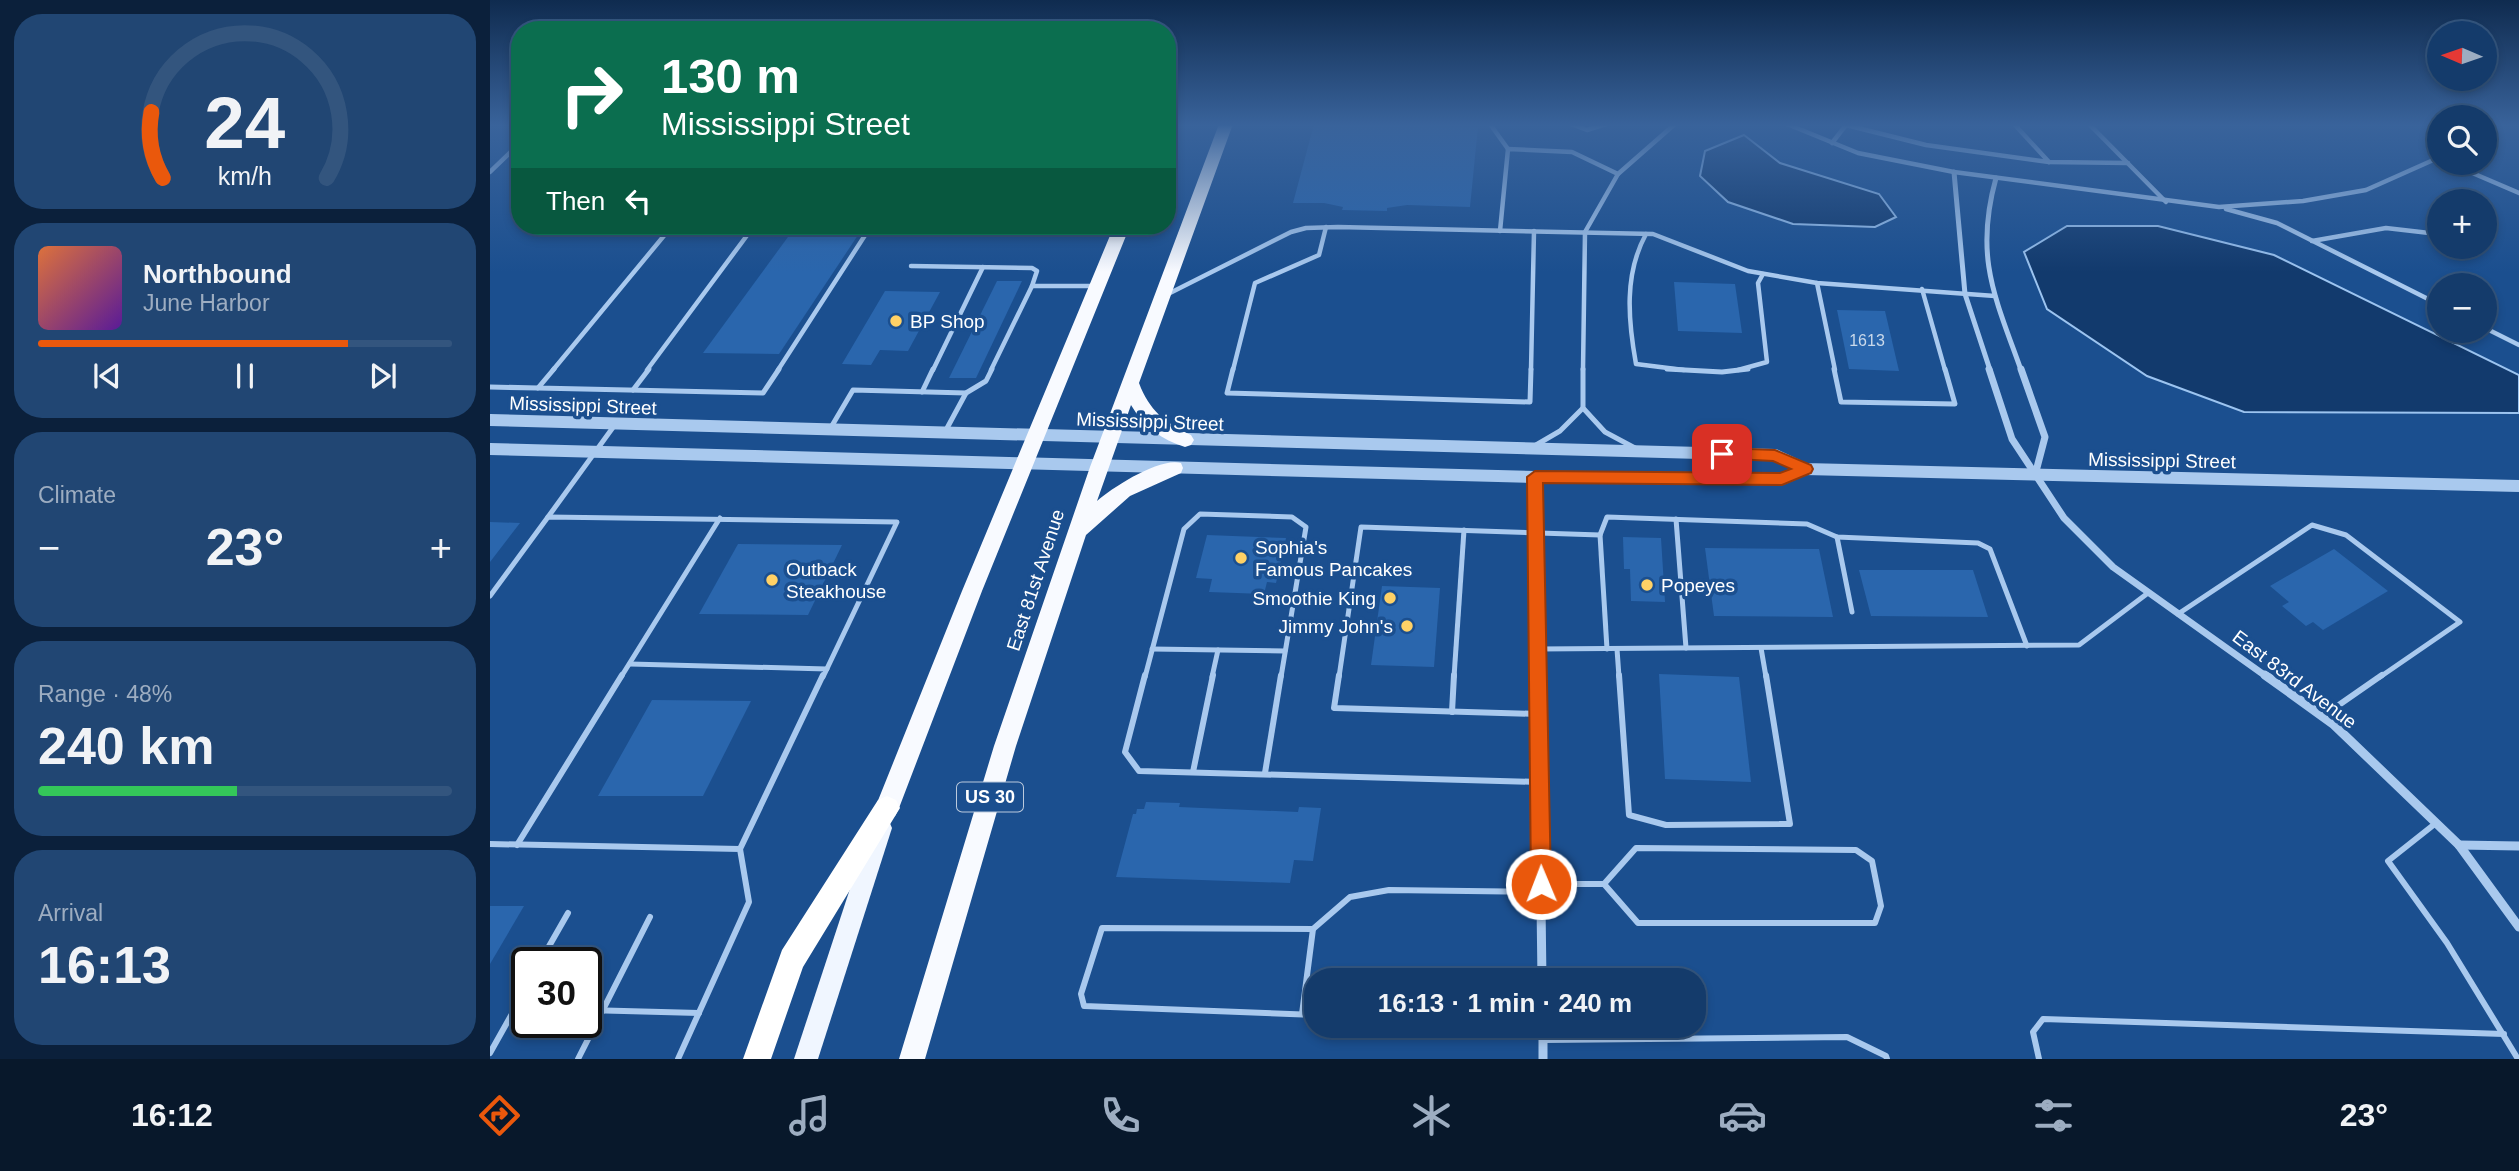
<!DOCTYPE html>
<html lang="en">
<head>
<meta charset="utf-8">
<style>
  :root { --surface:#143b6b; --page:#214673; --text:#f1f3f6; --muted:#9dadc1; --line:#33557e; --accent:#ea580c }
  body { margin:0; font-family:Arial,sans-serif; background:var(--page); color:var(--text); height:100vh; display:flex; flex-direction:column; font-size:26px; white-space:nowrap }
  * { box-sizing:border-box; margin:0 }
  p { font-size:23px; color:var(--muted) }
  .icon { flex:none; width:38px; height:38px; fill:none; stroke:currentColor; stroke-width:2; stroke-linecap:round; stroke-linejoin:round }
  .map { position:relative; flex:1; overflow:hidden }
  .side { display:flex; flex-direction:column; gap:14px; padding:14px; background:#0b203b; width:490px }
  .side>* { flex:none }
  .banner { position:absolute; left:21px; top:21px; width:665px; height:214px; border-radius:28px; box-shadow:0 4px 10px #0003,0 0 0 2px var(--line); background:#0b6e4f; color:#fff; overflow:hidden }
  .needle { width:46px; rotate:272deg }
  .tools { position:absolute; left:1937px; top:21px; display:grid; gap:14px }
  .tools a { display:grid; place-items:center; width:70px; height:70px; border-radius:50%; background:var(--surface); box-shadow:0 4px 10px #0003,0 0 0 2px var(--line); font-size:35px }
  .speed { position:absolute; left:21px; top:947px; display:flex; gap:14px; font-size:35px; font-weight:700; text-align:center }
  .speed>* { display:grid; place-content:center; width:91px; height:91px; border-radius:50%; background:var(--surface); box-shadow:0 4px 10px #0003,0 0 0 2px var(--line); line-height:1 }
  .speed .limit { border:4px solid #111; border-radius:10px; background:#fff; color:#111 }
  .pin { position:absolute; display:grid; place-items:center; width:60px; height:60px; color:#fff; margin:-30px; border-radius:14px; box-shadow:0 4px 10px #0006 }
  .me { position:absolute; width:77px; margin:-38px; rotate:359deg; stroke-linejoin:round; filter:drop-shadow(0 0 5px #0008) }
  .turn { display:flex; align-items:center; gap:24px; height:147px; padding:0 35px; font-size:32px }
  .turn .icon { width:91px; height:91px; stroke-width:2.5 }
  .turn b { display:block; font-size:49px; line-height:60px }
  .then { display:flex; align-items:center; height:66px; padding:0 35px; background:#0003; gap:14px; font-size:26px }
  .big { font-size:52px; font-weight:700; line-height:1.1 }
  .side .card { flex:1; display:flex; flex-direction:column; justify-content:center; gap:10px; min-width:0; padding:0 24px; border-radius:28px; background:var(--page) }
  .side .dial { align-items:center; gap:0 }
  .dial svg { height:182px; overflow:visible; fill:none; stroke:var(--line); stroke-width:7; stroke-linecap:round; text-anchor:middle }
  .dial text { fill:var(--text); stroke:none }
  .song { display:flex; align-items:center; gap:21px }
  .cover { width:84px; height:84px; border-radius:10px; background:linear-gradient(135deg,hsl(20 70% 55%),hsl(270 70% 35%)) }
  .played { height:7px; border-radius:4px; background:linear-gradient(90deg,var(--accent) 75%,var(--line) 75%) }
  .keys { display:flex; justify-content:space-around; direction:ltr }
  .heat { display:flex; justify-content:space-between; align-items:center; font-size:38px; direction:ltr }
  .charge { height:10px; border-radius:5px; background:linear-gradient(90deg,#34c759 48%,var(--line) 0) }
  .trip { position:absolute; left:814px; top:968px; width:402px; height:70px; border-radius:28px; background:var(--surface); box-shadow:0 4px 10px #0003,0 0 0 2px var(--line); font-weight:700; line-height:70px; text-align:center }
  .menu { display:flex; height:112px; justify-content:space-around; align-items:center; background:#08182b; color:var(--muted) }
  .menu .icon { width:49px; height:49px }
  .menu .selected { color:var(--accent) }
  .menu b { font-size:32px; color:var(--text) }
  main { display:flex; flex:1; min-height:0 }
  .map>svg:first-child { display:block }
</style>
</head>
<body>
<main>
<section class="side">
<div class="card dial"><svg viewBox="0 0 100 80">
<path d="M14 69A42 42 0 1 1 86 69"/>
<path d="M14 69A42 42 0 0 1 9 40" stroke="#ea580c"/>
<text x="50" y="56" font-size="32" font-weight="700">24</text>
<text x="50" y="72" font-size="11">km/h</text>
</svg></div>
<div class="card">
<div class="song"><i class="cover"></i><div><b>Northbound</b><p>June Harbor</p></div></div>
<div class="played"></div>
<div class="keys"><svg class="icon" aria-label="previous" viewBox="0 0 24 24"><path d="M18 5L8 12l10 7zM5 5v14"/></svg><svg class="icon" aria-label="pause" viewBox="0 0 24 24"><path d="M8 5v14M16 5v14"/></svg><svg class="icon" aria-label="next" viewBox="0 0 24 24"><path d="M6 5l10 7-10 7zM19 5v14"/></svg></div>
</div>
<div class="card"><p>Climate</p>
<div class="heat"><a>−</a><b class="big">23°</b><a>+</a></div>
</div>
<div class="card"><p>Range · 48%</p><b class="big">240 km</b><div class="charge"></div></div>
<div class="card"><p>Arrival</p><b class="big">16:13</b></div>
</section>
<div class="map">
<svg width="2029" height="1059" viewBox="0 0 2029 1059">
  <rect width="100%" height="100%" fill="#1b4f8f"/>
  <g fill="#123a6d" stroke="#9cc4f0" stroke-width="2">
    <polygon points="1254,135 1290,163 1389,194 1406,217 1385,227 1303,224 1238,202 1210,176 1215,151"/>
    <polygon points="1577,226 1668,226 1784,255 2029,375 2029,413 1754,412 1657,376 1557,309 1534,252"/>
  </g>
  <g fill="#2a66ad">
    <polygon points="824,124 988,127 980,207 917,205 897,208 897,211 852,210 853,207 834,203 803,203"/>
    <polygon points="306,226 374,226 289,354 213,353"/>
    <polygon points="507,281 532,281 486,378 459,378"/>
    <polygon points="1184,282 1245,284 1252,333 1188,331"/>
    <polygon points="395,291 450,292 418,351 390,350 381,365 352,364"/>
    <polygon points="1347,310 1395,311 1409,371 1359,369"/>
    <polygon points="0,522 30,523 0,562"/>
    <polygon points="717,535 796,538 786,583 777,582 774,594 719,592 722,579 706,578"/>
    <polygon points="1133,537 1171,538 1175,602 1141,601 1140,569 1134,569"/>
    <polygon points="248,544 352,545 318,615 209,614"/>
    <polygon points="1215,548 1329,549 1343,617 1224,616"/>
    <polygon points="1844,549 1898,591 1833,630 1823,622 1816,626 1792,606 1799,602 1780,586"/>
    <polygon points="1369,570 1483,570 1498,617 1381,616"/>
    <polygon points="892,586 950,588 944,667 881,665"/>
    <polygon points="1169,674 1249,677 1261,782 1175,779"/>
    <polygon points="162,700 261,701 213,796 108,796"/>
    <polygon points="656,802 690,803 689,807 808,812 809,807 831,808 823,861 804,860 800,883 626,877 643,814 646,814 647,809 654,809"/>
    <polygon points="0,906 34,906 0,964"/>
  </g>
  <g fill="none" stroke-linecap="round" stroke-linejoin="round">
    <g stroke="#a9c9ee" stroke-width="4.5">
      <polyline points="1000,124 1018,149"/>
      <polyline points="1081,124 1097,130 1116,124"/>
      <polyline points="1297,124 1368,153 1464,172 1729,207 1813,201 1876,190 1950,157"/>
      <polyline points="1524,124 1559,162"/>
      <polyline points="1599,124 1676,202"/>
      <polyline points="1342,143 1356,125 1436,145 1559,162 1638,163"/>
      <polyline points="1959,163 2029,193"/>
      <polyline points="0,172 30,143"/>
      <polyline points="1736,209 1787,223 1950,305"/>
      <polyline points="498,226 524,226"/>
      <polyline points="1010,231 1018,149 1082,152 1128,174"/>
      <path d="M1156 234C1134 274 1138 320 1146 364L1194 370"/>
      <polyline points="1822,241 1896,228 1948,234"/>
      <polyline points="421,266 542,268 547,271 542,286 603,286"/>
      <polyline points="1327,283 1345,370"/>
      <polyline points="1432,289 1455,370"/>
      <polyline points="678,294 801,232 816,228 848,227 1163,234 1258,271 1327,283 1505,296"/>
      <polyline points="1995,328 2029,345"/>
      <polyline points="63,370 182,226"/>
      <polyline points="157,370 264,226"/>
      <polyline points="288,370 381,226"/>
      <polyline points="443,370 493,267"/>
      <polyline points="501,370 542,286"/>
      <polyline points="743,370 765,283 829,255 836,227"/>
      <polyline points="1041,370 1044,231"/>
      <polyline points="1093,370 1095,232 1128,174 1185,124"/>
      <polyline points="1248,370 1277,362 1268,283 1273,274"/>
    </g>
    <g stroke="#a9c9ee" stroke-width="5">
      <polyline points="64,369 48,388 273,393 289,369"/>
      <polyline points="743,369 737,393 1040,402 1041,369"/>
      <polyline points="1093,369 1093,408 1115,432 1145,448"/>
      <polyline points="1177,369 1232,372 1258,369"/>
      <polyline points="1344,369 1351,402 1465,404 1455,369"/>
      <polyline points="0,387 48,388"/>
      <polyline points="143,390 159,369"/>
      <polyline points="432,392 443,369"/>
      <polyline points="340,429 363,390 476,393 496,381 502,369"/>
      <polyline points="456,430 476,393"/>
      <polyline points="1046,445 1070,431 1093,408"/>
      <polyline points="58,517 124,426"/>
      <polyline points="1186,519 1196,648"/>
      <polyline points="1110,535 1117,649"/>
      <polyline points="1347,537 1362,612"/>
      <polyline points="0,596 58,517 407,522 333,677"/>
      <polyline points="1688,614 1822,525 1856,535 1970,622 1890,677"/>
      <polyline points="1271,648 1276,677"/>
      <polyline points="662,649 795,651"/>
      <polyline points="1048,649 1589,645 1658,593"/>
      <polyline points="1127,649 1129,677"/>
      <polyline points="140,664 337,669"/>
      <polyline points="131,677 230,518"/>
      <polyline points="655,677 694,529 710,514 802,517 816,527 791,677"/>
      <polyline points="722,677 728,650"/>
      <polyline points="849,677 871,527 1110,535 1117,517 1317,524 1347,537 1488,543 1500,549 1537,646"/>
      <polyline points="964,677 974,530"/>
    </g>
    <g stroke="#a9c9ee" stroke-width="6">
      <polyline points="655,675 635,752 649,771 1049,782"/>
      <polyline points="849,675 844,708 1048,714"/>
      <polyline points="1129,675 1139,815 1176,825 1300,824 1276,675"/>
      <polyline points="962,712 964,675"/>
      <polyline points="1833,716 1892,675"/>
      <polyline points="703,772 723,675"/>
      <polyline points="775,773 791,675"/>
      <polyline points="1946,823 1898,861 1957,943 2028,1059"/>
      <polyline points="0,844 250,849 259,902 188,1059"/>
      <polyline points="27,845 132,675"/>
      <polygon points="1146,848 1366,850 1382,861 1391,906 1385,923 1148,923 1114,884"/>
      <polyline points="250,849 333,675"/>
      <polyline points="1051,884 1114,884"/>
      <polyline points="50,962 78,913"/>
      <polyline points="25,1008 37,1009"/>
      <polyline points="96,1010 209,1013"/>
      <polyline points="812,1014 823,929"/>
      <polyline points="826,1015 594,1006 591,994 612,928 823,929 860,897 899,890 1051,892"/>
      <polyline points="1053,1040 1357,1037 1396,1056 1397,1059"/>
      <polyline points="0,1053 37,987"/>
      <polyline points="88,1059 160,917"/>
      <polyline points="1549,1059 1543,1032 1553,1019 2014,1034"/>
    </g>
    <g stroke="#a9c9ee" stroke-width="5">
      <polyline points="1464,172 1475,294 1500,370"/>
      <path d="M1506 178C1484 257 1505 297 1531 370"/>
    </g>
    <g stroke="#a9c9ee" stroke-width="7">
      <polyline points="1499,369 1522,439 1574,518 1623,567 1777,677"/>
      <polyline points="1531,369 1555,437 1545,475"/>
      <polyline points="1045,477 1048,677"/>
    </g>
    <g stroke="#a9c9ee" stroke-width="9">
      <polyline points="1048,675 1052,980"/>
      <polyline points="1775,675 1843,724 1969,845 2029,927"/>
      <polyline points="1969,845 2029,846"/>
      <polyline points="1053,1026 1053,1059"/>
    </g>
    <g stroke="#a9c9ee" stroke-width="12">
      <polyline points="0,420 1285,455 1315,469 2029,486"/>
      <polyline points="0,449 1045,477 1292,479 1315,469"/>
    </g>
    <polygon fill="#f0f6ff" fill-rule="evenodd" points="391,818 399,821 402,828 328,1059 304,1059 380,828 383,821"/>
    <g fill="#f8faff" fill-rule="evenodd">
      <polygon points="677,124 686,124 677,131"/>
      <path d="M729 124H743L649 383C659 410 675 423 701 435L704 440 701 445 695 447C672 440 653 426 641 405L607 501C623 487 670 457 691 463L693 468 691 473 640 496 596 535 526 746 435 1059H409L504 746 600 467Z"/>
      <polygon points="624,226 640,226 492,591 409,808 405,816 397,819 389,816 385,808 472,591"/>
    </g>
    <polygon fill="#fff" fill-rule="evenodd" points="397,796 406,800 410,808 313,967 281,1059 253,1059 292,950 388,800"/>
  </g>
  <linearGradient id="sky" x2="0" y2="1"><stop stop-color="#0f2b4f"/><stop offset="0.46" stop-color="#39639b"/><stop offset="1" stop-color="#39639b" stop-opacity="0"/></linearGradient>
  <rect width="2029" height="272" fill="url(#sky)"/>
  <polygon fill="#ea580c" stroke="#983908" stroke-width="2" points="1232,448 1285,450 1321,465 1323,469 1321,473 1292,485 1053,483 1061,884 1058,891 1051,894 1044,891 1041,884 1037,477 1045,471 1290,473 1301,469 1283,461 1226,458 1224,454 1226,450"/>
  <g fill="#ffd166" stroke="#1b4f8f" stroke-width="2.5">
    <circle cx="406" cy="321" r="7"/>
    <circle cx="751" cy="558" r="7"/>
    <circle cx="282" cy="580" r="7"/>
    <circle cx="1157" cy="585" r="7"/>
    <circle cx="900" cy="598" r="7"/>
    <circle cx="917" cy="626" r="7"/>
  </g>
  <g text-anchor="middle" stroke-width="7" stroke-linejoin="round" paint-order="stroke">
    <g font-size="16" fill="#cad9ea">
      <text x="1377" y="346">1613</text>
    </g>
    <rect fill="#1b4f8f" stroke="#bbcadd" stroke-width="2" x="467" y="782.5" width="66" height="29" rx="5"/>
    <g font-size="18" font-weight="bold" fill="#fff">
      <text x="500" y="803">US 30</text>
    </g>
    <g font-size="19" fill="#fff" stroke="#1b4f8f" text-anchor="start">
      <text x="420" y="328">BP Shop</text>
      <text x="765" y="554">Sophia's<tspan x="765" dy="22">Famous Pancakes</tspan></text>
      <text x="296" y="576">Outback<tspan x="296" dy="22">Steakhouse</tspan></text>
      <text x="1171" y="592">Popeyes</text>
      <text x="886" y="605" text-anchor="end">Smoothie King</text>
      <text x="903" y="633" text-anchor="end">Jimmy John's</text>
    </g>
    <g font-size="19" fill="#fff" stroke="#1b4f8f">
      <text transform="translate(93 405) rotate(2)" y="7">Mississippi Street</text>
      <text transform="translate(660 421) rotate(2)" y="7">Mississippi Street</text>
      <text transform="translate(1672 460) rotate(1)" y="7">Mississippi Street</text>
      <text transform="translate(545 580) rotate(-72)" y="7">East 81st Avenue</text>
      <text transform="translate(1805 679) rotate(37)" y="7">East 83rd Avenue</text>
    </g>
  </g>
</svg>
<div class="tools">
<a><svg class="needle" viewBox="-14 -14 28 28"><path d="M0-13l5 13h-10z" fill="#e53935"/><path d="M0 13l5-13h-10z" fill="#9dadc1"/></svg></a>
<a><svg class="icon" aria-label="search" viewBox="0 0 24 24"><circle cx="10" cy="10" r="6"/><path d="M15 15l6 6"/></svg></a>
<a>+</a>
<a>−</a>
</div>
<div class="speed"><div class="limit">30</div></div>
<div class="pin" style="left:1232px;top:454px;background:#d93025"><svg class="icon" aria-label="arrive" viewBox="0 0 24 24"><path d="M6 21V4h12l-3 4 3 4H6"/></svg></div>
<svg class="me" style="left:1051px;top:884px" viewBox="-20 -20 40 40"><circle r="17" fill="#ea580c" stroke="#fff" stroke-width="3"/><path d="M0-11L8 9 0 5-8 9z" fill="#fff"/></svg>
<div class="trip">16:13 · 1 min · 240 m</div>
<div class="banner">
<div class="turn"><svg class="icon" aria-label="right" viewBox="0 0 24 24"><path d="M7 20v-9h11M14 6l5 5-5 5"/></svg><div><b>130 m</b>Mississippi Street</div></div>
<div class="then">Then<svg class="icon" aria-label="left" viewBox="0 0 24 24"><path d="M17 20v-9H6M10 6l-5 5 5 5"/></svg></div>
</div>
</div>
</main>
<nav class="menu">
<b>16:12</b>
<svg class="icon selected" aria-label="directions" viewBox="0 0 24 24"><path d="M12 3l9 9-9 9-9-9zM9 14v-3h6M13 9l2 2-2 2"/></svg>
<svg class="icon" aria-label="music" viewBox="0 0 24 24"><path d="M9 18V5l10-2v13"/><circle cx="6" cy="18" r="3"/><circle cx="16" cy="16" r="3"/></svg>
<svg class="icon" aria-label="phone" viewBox="0 0 24 24"><path d="M5 4h4l2 5-3 2q2 4 5 5l2-3 5 2v4C11 20 4 13 5 4z"/></svg>
<svg class="icon" aria-label="climate" viewBox="0 0 24 24"><path d="M12 3v18M4 7l16 10M4 17L20 7"/></svg>
<svg class="icon" aria-label="car" viewBox="0 0 24 24"><path d="M5 17H2v-5l4-1 3-4h7l3 4 3 1v5h-3M9 17h6M6 11h13"/><circle cx="7" cy="17" r="2"/><circle cx="17" cy="17" r="2"/></svg>
<svg class="icon" aria-label="filters" viewBox="0 0 24 24"><path d="M4 7h16M4 17h16"/><circle cx="9" cy="7" r="2"/><circle cx="15" cy="17" r="2"/></svg>
<b>23°</b>
</nav>
</body>
</html>
